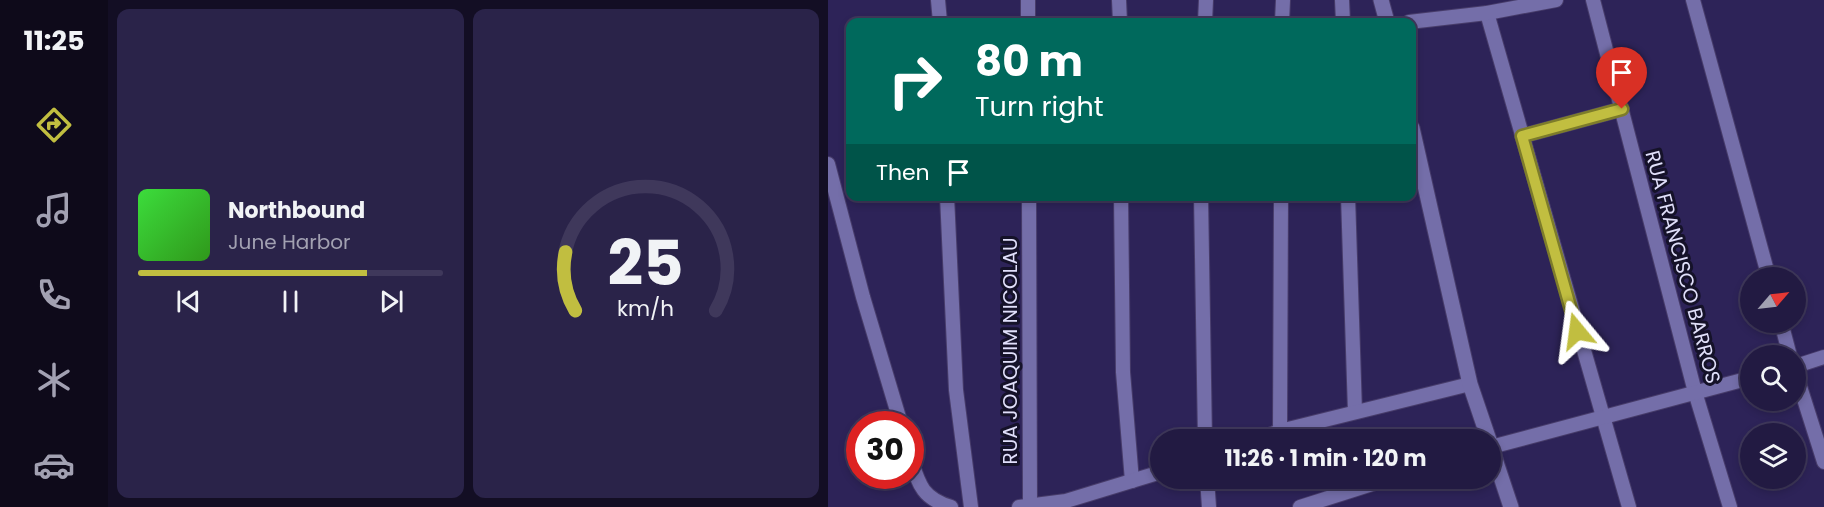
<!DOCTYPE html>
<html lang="en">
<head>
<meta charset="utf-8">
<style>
  :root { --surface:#221a42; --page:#2a2349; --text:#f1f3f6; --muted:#a2a1b2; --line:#3f385b; --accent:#c1be40 }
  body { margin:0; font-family:Poppins,sans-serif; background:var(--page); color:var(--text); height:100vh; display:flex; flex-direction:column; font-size:22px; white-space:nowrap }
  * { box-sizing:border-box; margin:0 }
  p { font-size:20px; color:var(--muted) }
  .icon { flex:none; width:33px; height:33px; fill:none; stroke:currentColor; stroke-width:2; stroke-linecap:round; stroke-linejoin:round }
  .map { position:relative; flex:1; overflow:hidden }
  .panel { display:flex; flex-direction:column; gap:9px; padding:9px; background:#130e24; width:720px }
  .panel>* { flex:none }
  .hud { position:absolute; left:18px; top:18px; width:570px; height:183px; border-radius:12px; box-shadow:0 3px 9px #0003,0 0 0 2px var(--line); background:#00695c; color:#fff; overflow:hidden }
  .needle { width:39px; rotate:62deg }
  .fabs { position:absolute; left:912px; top:267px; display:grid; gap:12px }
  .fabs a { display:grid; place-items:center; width:66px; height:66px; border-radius:50%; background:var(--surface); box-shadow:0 3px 9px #0003,0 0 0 2px var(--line); font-size:30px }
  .speed { position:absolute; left:18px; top:411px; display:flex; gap:12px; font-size:30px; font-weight:700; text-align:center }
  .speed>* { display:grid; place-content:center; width:78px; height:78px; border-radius:50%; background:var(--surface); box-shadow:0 3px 9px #0003,0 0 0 2px var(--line); line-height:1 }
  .speed .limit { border:9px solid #d22; background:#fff; color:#111 }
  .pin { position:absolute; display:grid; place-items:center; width:51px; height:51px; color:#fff; margin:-62px -26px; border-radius:50% 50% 50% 0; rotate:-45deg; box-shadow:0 0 6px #0007 }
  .pin .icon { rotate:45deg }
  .me { position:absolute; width:66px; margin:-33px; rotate:344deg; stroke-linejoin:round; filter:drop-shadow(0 0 4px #0008) }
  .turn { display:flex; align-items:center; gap:21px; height:126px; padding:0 30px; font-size:27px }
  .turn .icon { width:78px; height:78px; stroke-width:2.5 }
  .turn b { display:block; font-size:42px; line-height:51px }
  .then { display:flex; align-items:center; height:57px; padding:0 30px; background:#0003; gap:12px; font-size:22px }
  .panel .widget { flex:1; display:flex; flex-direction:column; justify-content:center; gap:9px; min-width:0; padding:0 21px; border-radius:12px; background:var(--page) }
  .panel .dial { align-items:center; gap:0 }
  .dial svg { height:156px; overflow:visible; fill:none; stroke:var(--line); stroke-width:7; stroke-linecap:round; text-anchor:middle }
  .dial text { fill:var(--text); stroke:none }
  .song { display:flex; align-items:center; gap:18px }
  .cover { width:72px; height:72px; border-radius:9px; background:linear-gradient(135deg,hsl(120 70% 55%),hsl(110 70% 35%)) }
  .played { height:6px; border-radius:3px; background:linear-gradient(90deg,var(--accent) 75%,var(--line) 75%) }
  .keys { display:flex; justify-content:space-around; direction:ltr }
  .panel .tiles { flex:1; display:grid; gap:9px; grid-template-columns:repeat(2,1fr) }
  .trip { position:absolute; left:322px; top:429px; width:351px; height:60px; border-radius:30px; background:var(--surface); box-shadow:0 3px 9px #0003,0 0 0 2px var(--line); font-weight:700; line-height:60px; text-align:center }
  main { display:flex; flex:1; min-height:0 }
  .dock { display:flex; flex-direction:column; width:108px; justify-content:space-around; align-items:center; background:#0e0a1a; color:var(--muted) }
  .dock .icon { width:42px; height:42px }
  .dock .active { color:var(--accent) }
  .dock b { font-size:27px; color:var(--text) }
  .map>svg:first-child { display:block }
</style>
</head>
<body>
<main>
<nav class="dock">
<b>11:25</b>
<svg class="icon active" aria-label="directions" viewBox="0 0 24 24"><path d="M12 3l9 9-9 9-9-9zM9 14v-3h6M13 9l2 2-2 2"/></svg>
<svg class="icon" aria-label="music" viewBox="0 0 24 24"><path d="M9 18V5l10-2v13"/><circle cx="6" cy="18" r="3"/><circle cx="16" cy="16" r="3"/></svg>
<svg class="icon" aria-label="phone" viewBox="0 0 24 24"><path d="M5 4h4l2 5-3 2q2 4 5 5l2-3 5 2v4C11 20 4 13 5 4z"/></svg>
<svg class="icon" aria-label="climate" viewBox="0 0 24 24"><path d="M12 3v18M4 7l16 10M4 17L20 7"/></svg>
<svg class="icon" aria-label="car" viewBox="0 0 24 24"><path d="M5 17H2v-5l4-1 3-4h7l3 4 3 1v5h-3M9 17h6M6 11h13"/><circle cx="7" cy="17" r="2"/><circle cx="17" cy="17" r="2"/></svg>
</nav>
<section class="panel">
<div class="tiles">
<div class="widget">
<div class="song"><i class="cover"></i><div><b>Northbound</b><p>June Harbor</p></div></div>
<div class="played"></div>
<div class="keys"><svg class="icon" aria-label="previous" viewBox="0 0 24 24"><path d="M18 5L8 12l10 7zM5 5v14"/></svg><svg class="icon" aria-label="pause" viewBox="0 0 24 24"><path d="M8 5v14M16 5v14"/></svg><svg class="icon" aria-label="next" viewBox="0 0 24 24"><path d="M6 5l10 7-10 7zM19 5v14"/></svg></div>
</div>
<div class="widget dial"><svg viewBox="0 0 100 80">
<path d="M14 69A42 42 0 1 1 86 69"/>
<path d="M14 69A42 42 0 0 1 9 39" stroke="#c1be40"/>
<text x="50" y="56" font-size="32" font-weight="700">25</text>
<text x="50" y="72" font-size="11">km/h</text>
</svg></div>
</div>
</section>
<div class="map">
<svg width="996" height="507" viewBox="0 0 996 507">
  <rect width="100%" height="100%" fill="#2d2358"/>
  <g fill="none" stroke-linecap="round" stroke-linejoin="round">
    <defs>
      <g id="street">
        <polyline points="110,0 112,22"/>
        <polyline points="200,0 200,22"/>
        <polyline points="291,0 292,22"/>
        <polyline points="514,0 515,22"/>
        <polyline points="765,0 867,392 902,507"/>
        <polyline points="865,0 941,278"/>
        <polyline points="659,13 801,507"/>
        <polyline points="377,22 378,0"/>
        <polyline points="454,22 455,0"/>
        <polyline points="581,22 659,13 728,0"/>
        <polyline points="694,136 794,109"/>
        <polyline points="0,164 35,297 73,424"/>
        <polyline points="119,196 128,390 143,507"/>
        <polyline points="201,196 202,505"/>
        <polyline points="293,196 295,372 304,481"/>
        <polyline points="373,196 377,440"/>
        <polyline points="520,196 527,412"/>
        <polyline points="953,322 962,356"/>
        <polyline points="968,366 996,357"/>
        <polyline points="968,374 996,462"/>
        <polyline points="452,431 453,196"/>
        <polyline points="427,440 452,431 642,384"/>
        <polyline points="663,447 922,378"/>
        <path d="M82 457C91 485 94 498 123 507"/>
        <polyline points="379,478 381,507"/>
        <polyline points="191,507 238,501 333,472"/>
        <polyline points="472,507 563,478"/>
      </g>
      <g id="secondary">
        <polyline points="553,0 559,22"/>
        <polyline points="584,128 642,384 661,440"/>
        <polyline points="663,447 683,507"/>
      </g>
    </defs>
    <use href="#street" stroke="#473c6a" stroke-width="16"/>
    <use href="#secondary" stroke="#473c6a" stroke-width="17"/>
    <use href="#street" stroke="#746ea9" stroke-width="14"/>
    <use href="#secondary" stroke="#746ea9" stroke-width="15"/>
  </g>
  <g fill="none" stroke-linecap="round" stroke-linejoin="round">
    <defs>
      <polyline id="route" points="749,331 694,136 794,109"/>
    </defs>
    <use href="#route" stroke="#7d7c2a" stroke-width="15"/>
    <use href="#route" stroke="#c1be40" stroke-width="10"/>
  </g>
  <g text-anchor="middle" stroke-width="6" stroke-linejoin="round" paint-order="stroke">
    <g font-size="20" fill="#e0dffa" stroke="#151229">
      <text transform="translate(855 267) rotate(75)" y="7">RUA FRANCISCO BARROS</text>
      <text transform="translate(182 351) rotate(-90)" y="7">RUA JOAQUIM NICOLAU</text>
    </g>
  </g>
</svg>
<div class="fabs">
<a><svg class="needle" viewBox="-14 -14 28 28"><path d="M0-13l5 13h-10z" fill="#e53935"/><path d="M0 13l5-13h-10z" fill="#a2a1b2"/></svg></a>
<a><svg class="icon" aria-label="search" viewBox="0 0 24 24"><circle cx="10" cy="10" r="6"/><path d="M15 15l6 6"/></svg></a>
<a><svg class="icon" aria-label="layers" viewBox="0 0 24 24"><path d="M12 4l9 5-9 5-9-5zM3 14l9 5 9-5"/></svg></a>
</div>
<div class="speed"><div class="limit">30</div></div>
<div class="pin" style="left:794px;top:109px;background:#d93025"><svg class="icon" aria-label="arrive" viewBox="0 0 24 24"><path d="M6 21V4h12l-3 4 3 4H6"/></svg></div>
<svg class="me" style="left:749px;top:331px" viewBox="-20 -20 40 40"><path d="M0-17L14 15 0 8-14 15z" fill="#c1be40" stroke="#fff" stroke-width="4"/></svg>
<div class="trip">11:26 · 1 min · 120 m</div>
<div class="hud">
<div class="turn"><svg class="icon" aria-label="right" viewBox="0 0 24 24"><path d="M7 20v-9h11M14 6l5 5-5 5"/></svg><div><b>80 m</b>Turn right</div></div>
<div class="then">Then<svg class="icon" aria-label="arrive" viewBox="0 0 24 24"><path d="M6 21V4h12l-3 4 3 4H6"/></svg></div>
</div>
</div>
</main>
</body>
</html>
